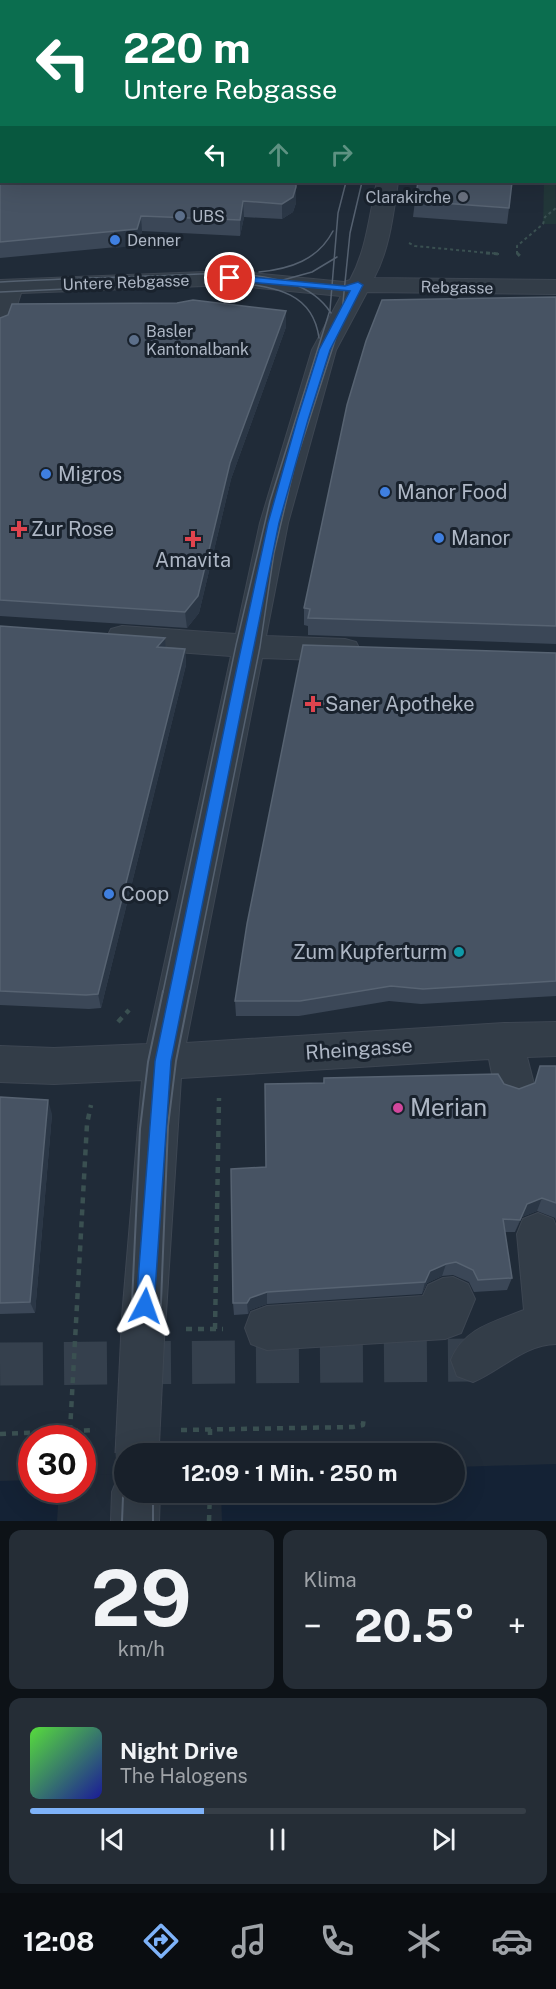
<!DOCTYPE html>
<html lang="de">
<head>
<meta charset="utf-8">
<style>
  :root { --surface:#18202a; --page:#252d36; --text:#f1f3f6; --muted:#9fa3a8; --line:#363e47; --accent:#7eb2f9 }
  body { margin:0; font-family:"Public Sans",sans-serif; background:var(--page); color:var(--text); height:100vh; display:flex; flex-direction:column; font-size:22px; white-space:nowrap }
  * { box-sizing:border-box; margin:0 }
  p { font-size:20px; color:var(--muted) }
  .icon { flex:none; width:33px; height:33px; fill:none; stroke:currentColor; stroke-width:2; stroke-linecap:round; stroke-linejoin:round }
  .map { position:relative; height:1521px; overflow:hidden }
  .sheet { display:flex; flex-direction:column; gap:9px; padding:9px; background:#0d1217; flex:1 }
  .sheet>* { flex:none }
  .hud { position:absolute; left:0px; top:0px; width:556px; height:183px; box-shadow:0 6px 24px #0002,0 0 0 2px var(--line); background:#0b6e4f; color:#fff; overflow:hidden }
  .speed { position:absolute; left:18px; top:1425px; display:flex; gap:12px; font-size:30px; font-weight:700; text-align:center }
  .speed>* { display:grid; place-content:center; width:78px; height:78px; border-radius:50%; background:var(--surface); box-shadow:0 6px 24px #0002,0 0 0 2px var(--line); line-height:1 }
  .speed .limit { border:9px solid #d22; background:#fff; color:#111 }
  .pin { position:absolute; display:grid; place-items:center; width:51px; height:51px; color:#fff; margin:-26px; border:3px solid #fff; border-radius:50%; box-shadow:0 2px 6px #0007 }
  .me { position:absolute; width:66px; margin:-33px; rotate:4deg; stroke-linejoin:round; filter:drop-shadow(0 0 4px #0008) }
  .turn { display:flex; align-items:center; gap:21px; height:126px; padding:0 24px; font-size:27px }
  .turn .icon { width:78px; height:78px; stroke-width:2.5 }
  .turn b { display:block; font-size:42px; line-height:51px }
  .lanes { display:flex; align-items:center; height:57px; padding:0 24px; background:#0003; justify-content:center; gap:30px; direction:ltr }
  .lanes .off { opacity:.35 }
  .big { font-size:45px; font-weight:700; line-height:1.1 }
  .sheet .card { flex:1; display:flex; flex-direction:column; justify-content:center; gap:9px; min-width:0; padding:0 21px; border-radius:12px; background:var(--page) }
  .sheet .dial { align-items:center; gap:0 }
  .dial b { font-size:78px; line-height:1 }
  .song { display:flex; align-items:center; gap:18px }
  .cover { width:72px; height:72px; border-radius:9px; background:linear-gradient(135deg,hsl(110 70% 55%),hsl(240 70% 35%)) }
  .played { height:6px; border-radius:3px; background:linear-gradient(90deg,var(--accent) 35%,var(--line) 35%) }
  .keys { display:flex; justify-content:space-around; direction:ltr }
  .heat { display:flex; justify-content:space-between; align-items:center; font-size:33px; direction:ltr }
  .sheet .tiles { flex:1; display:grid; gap:9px; grid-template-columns:1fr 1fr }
  .card:last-child { grid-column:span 2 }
  .trip { position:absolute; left:114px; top:1443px; width:351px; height:60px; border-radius:30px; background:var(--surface); box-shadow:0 6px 24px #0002,0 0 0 2px var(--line); font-weight:700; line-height:60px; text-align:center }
  .dock { display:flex; height:96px; justify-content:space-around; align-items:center; background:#0a0d11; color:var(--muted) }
  .dock .icon { width:42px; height:42px }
  .dock .active { color:var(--accent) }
  .dock b { font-size:27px; color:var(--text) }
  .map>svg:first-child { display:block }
</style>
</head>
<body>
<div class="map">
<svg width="556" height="1521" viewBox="0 0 556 1521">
  <rect width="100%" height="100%" fill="#202b38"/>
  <polygon fill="#223739" points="555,133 556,224 543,224 544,182 555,182"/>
  <polygon fill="#142235" points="556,1464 556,1521 0,1521 0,1481 31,1480 32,1490 124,1492 454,1492 455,1467"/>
  <polygon fill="#202b38" points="124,1474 124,1492 221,1493 222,1521 57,1521 59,1490 82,1490 82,1475"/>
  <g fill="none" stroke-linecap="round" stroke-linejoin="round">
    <polyline stroke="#35404d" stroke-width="43" stroke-dasharray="43 21" stroke-linecap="butt" points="0,1364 473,1360"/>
    <defs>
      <g id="minor">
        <polygon points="23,0 41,0 22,2"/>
        <rect x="414" y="0" width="18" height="2"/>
        <polygon points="2,33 2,46 0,47 0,34"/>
        <rect x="555" y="40" width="1" height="12"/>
        <rect x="555" y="70" width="1" height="12"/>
        <path d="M377 182H398C393 215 390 248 374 278L556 280V294L367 292 336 350 288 523 266 636 345 639 356 642 360 650 356 658 345 661 262 658 186 1043 504 1023 556 1022V1056L527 1057 534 1084 528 1097 514 1102 500 1097 494 1084 489 1059 181 1078 165 1329 159 1345 143 1351 127 1345 121 1329 142 1080 54 1084 0 1082V1046L54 1048 147 1044 231 656 122 648 111 645 107 637 111 629 122 626 236 634 260 523 312 350 341 296 230 285 21 293 9 331 0 333V280L230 271 344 282 350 280C367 249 369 215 377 182Z"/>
        <path d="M538 1213 553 1219 556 1226V1344C525 1344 500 1371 473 1382L457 1376 451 1360C464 1328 494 1322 524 1310L517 1234 523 1219Z"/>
        <polygon points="453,1277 468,1284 475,1299 461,1333 445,1339 267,1350 251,1344 245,1328 251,1312 267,1306 423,1296 428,1285 443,1278"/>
        <polygon points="124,1473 124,1492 160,1492 159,1521 111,1521 112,1492 119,1475"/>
      </g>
    </defs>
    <use href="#minor" stroke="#3d4652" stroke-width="2"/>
    <g stroke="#3a5051" stroke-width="2" stroke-dasharray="3 3" stroke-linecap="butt">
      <polyline points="409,243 415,246 499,254"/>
      <polyline points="517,254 517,246 543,224 545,217 556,208"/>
    </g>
    <g stroke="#3a5051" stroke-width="3" stroke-dasharray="4 4" stroke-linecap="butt">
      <polyline points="486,253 499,254"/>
      <polyline points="517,253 520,256"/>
    </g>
    <g stroke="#3a5051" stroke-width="4.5" stroke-dasharray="6 6" stroke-linecap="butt">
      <polyline points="118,1022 129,1010"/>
      <polyline points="186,1329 223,1329"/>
      <polyline points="215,1329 219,1098"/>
      <polyline points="210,1429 210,1454"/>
      <polyline points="181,1430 353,1427 363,1425 364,1416"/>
      <polyline points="70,1431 87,1124 91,1105"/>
      <polyline points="0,1434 96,1430"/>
      <polyline points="209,1521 210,1492"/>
    </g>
    <use href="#minor" fill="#333d48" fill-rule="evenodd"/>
    <g stroke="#556170" stroke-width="1.5">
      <path d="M259 272C290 269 318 260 333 231"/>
      <polyline points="283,280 312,272 337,257"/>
      <path d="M0 282C49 279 97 278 146 276 194 275 246 268 292 284 308 289 321 298 331 313"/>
      <path d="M237 283C276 287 313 293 319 338"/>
      <polyline points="0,292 153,285"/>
      <polyline points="163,992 236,645 270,501 330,310 338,213 346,182"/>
      <polyline points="190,992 260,647 274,553 295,464 341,322 350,233 362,182"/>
    </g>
    <g stroke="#556170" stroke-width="2">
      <polyline points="125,1454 140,1129 148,1062 163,991"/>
      <polyline points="155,1454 168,1126 176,1061 190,991"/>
      <polyline points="153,1492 153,1521"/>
      <polyline points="122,1521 124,1473"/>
    </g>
    <defs>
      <polyline id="minor-bridge" points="137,1454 143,1329"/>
    </defs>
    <use href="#minor-bridge" stroke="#3d4652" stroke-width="45" stroke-linecap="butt"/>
    <use href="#minor-bridge" stroke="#333d48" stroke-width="43"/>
  </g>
  <g fill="#3b4757">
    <polygon points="474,0 556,0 556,19 555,19 555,2 474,2"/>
    <polygon points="0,50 2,182 296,203 293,212 282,219 244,217 240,236 142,231 138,245 0,258"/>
    <polygon points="555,77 556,77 556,117 555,113"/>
    <polygon points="415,201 509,208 507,224 413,217"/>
    <polygon points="556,297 556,644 308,635 308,626 304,625 304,608"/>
    <polygon points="0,318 286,327 231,479 199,613 187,628 0,616"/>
    <polygon points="0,626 185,649 186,665 101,1008 89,1009 0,1005"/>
    <polygon points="556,653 556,996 421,1004 389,1001 299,1016 236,1016 235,1001"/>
    <polygon points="556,1066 556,1222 555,1218 537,1211 522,1217 515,1232 505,1232 512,1278 507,1290 474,1292 469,1282 453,1275 442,1276 427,1283 422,1294 267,1304 250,1310 248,1314 234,1315 233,1303 266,1167 323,1083 324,1078 504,1084 519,1089 535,1083"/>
    <polygon points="0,1097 52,1114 35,1313 0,1314"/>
  </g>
  <g fill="#2b3746">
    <polygon points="296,187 296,203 293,212 282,219 282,204"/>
    <polygon points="243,201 244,217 240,236 240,220"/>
    <polygon points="141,216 142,231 138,245 116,248 114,232"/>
    <polygon points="286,311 286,327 231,479 199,613 187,628 185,612 230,463"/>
    <polygon points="165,638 166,654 157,647"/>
    <polygon points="185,649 186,665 101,1008 98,994"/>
    <polygon points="48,1100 52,1114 35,1313 30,1302"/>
    <polygon points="542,1198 537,1211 522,1217 515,1232 527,1204"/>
    <polygon points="446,1264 442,1276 427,1283 422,1294 425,1282 430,1271"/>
    <polygon points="267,1292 267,1304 250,1310 248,1314 247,1303 250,1298"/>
  </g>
  <g fill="#475363" stroke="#576372" stroke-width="1.5">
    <polygon points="41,0 386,0 386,2 40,2"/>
    <polygon points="474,0 556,0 556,3 555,3 555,2 484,2"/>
    <polygon points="1,48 2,182 296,182 296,187 293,197 282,204 243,201 240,220 141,216 137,229 0,242 0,50"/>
    <polygon points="555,77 556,77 556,96 555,93"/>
    <polygon points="418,182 512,182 509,208 415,201"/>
    <polygon points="556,297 556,626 308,618 310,609 304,608 347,405 366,341 382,300"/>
    <polygon points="193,300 286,311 230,463 198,596 185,612 0,600 0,318 8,315 12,304 177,303"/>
    <polygon points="0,626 165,638 157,647 185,649 98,994 86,995 0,991"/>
    <polygon points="303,645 556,653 556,981 423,989 391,986 300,1001 235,1001 247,924"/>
    <polygon points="540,1066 556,1066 556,1203 542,1198 527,1204 520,1220 503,1219 512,1278 478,1280 473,1270 456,1262 446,1264 430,1271 425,1282 267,1292 250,1298 247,1303 233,1303 231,1169 266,1167 265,1084 324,1083 324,1078 498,1074 504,1084 519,1089 535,1083"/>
    <polygon points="0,1097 48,1100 30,1302 0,1303"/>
  </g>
  <polygon fill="#1a73e8" stroke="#114b97" stroke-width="1.5" points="230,275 345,286 358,282 363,285 330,350 308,420 279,523 247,681 171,1061 154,1306 151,1313 145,1316 138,1313 136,1306 155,1061 234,681 268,523 297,420 319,350 350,291 226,280 225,278"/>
  <circle fill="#6b7280" stroke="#19222d" stroke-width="2" cx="463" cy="197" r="6"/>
  <g fill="#5c6f8a" stroke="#19222d" stroke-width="2">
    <circle cx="180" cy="216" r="6"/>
    <circle cx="134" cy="340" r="6"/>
  </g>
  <g fill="#3f7fe0" stroke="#19222d" stroke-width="2">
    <circle cx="115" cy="240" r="6"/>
    <circle cx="46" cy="474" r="6"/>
    <circle cx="385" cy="492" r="6"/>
    <circle cx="439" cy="538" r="6"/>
    <circle cx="109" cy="894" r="6"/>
  </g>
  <g fill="#e0444e" stroke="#19222d" stroke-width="2">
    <path d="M16 520h6v6h6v6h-6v6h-6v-6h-6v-6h6z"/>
    <path d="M190 530h6v6h6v6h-6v6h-6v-6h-6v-6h6z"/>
    <path d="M310 695h6v6h6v6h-6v6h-6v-6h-6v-6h6z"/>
  </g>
  <circle fill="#0f9aa8" stroke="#19222d" stroke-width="2" cx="459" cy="952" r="6"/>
  <circle fill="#d1479c" stroke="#19222d" stroke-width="2" cx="398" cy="1108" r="6"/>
  <g text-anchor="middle" stroke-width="6" stroke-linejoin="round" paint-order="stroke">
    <g font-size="16" fill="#aeb7c5" stroke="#19222d" text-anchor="start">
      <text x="451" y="203" text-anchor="end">Clarakirche</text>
      <text x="192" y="222">UBS</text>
      <text x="127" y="246">Denner</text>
      <text x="146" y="337">Basler<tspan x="146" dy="18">Kantonalbank</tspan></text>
    </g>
    <g font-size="16" fill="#aeb7c5" stroke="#19222d">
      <text transform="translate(126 282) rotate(-2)" y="6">Untere Rebgasse</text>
      <text transform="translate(457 287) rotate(1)" y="6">Rebgasse</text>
    </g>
    <g font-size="20" fill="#aeb7c5" stroke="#19222d" text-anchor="start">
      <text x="58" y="481">Migros</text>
      <text x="397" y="499">Manor Food</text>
      <text x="31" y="536">Zur Rose</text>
      <text x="451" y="545">Manor</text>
      <text x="193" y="567" text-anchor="middle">Amavita</text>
      <text x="325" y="711">Saner Apotheke</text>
      <text x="121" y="901">Coop</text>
      <text x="447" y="959" text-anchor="end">Zum Kupferturm</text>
    </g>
    <g font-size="20" fill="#aeb7c5" stroke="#19222d">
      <text transform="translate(359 1049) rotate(-4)" y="7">Rheingasse</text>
    </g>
    <g font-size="24" fill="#aeb7c5" stroke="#19222d" text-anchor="start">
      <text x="410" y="1116">Merian</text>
    </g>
  </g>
</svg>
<div class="speed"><div class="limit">30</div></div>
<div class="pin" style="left:230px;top:278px;background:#d93025"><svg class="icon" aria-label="arrive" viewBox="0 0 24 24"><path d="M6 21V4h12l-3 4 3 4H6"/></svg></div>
<svg class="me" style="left:145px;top:1306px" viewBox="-20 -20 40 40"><path d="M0-17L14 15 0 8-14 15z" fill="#1a73e8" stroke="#fff" stroke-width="4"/></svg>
<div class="trip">12:09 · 1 Min. · 250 m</div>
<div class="hud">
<div class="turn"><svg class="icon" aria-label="left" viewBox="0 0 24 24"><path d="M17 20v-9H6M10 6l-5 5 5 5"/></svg><div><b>220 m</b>Untere Rebgasse</div></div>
<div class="lanes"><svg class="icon" aria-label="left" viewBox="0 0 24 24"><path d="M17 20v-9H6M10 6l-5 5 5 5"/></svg><svg class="icon off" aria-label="ahead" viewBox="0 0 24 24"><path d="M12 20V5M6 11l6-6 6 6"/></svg><svg class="icon off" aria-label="right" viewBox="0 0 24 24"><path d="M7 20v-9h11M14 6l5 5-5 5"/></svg></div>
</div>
</div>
<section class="sheet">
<div class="tiles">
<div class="card dial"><b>29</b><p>km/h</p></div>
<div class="card"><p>Klima</p>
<div class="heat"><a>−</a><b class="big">20.5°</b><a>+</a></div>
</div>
<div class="card">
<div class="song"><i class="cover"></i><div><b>Night Drive</b><p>The Halogens</p></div></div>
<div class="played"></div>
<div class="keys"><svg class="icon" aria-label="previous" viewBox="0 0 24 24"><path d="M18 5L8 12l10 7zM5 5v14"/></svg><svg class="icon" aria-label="pause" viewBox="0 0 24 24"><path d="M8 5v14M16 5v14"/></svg><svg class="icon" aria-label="next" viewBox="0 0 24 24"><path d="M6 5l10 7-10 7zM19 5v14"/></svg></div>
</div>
</div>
</section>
<nav class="dock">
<b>12:08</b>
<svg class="icon active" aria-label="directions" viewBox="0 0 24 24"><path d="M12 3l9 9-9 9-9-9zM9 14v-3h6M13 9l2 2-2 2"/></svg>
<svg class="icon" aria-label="music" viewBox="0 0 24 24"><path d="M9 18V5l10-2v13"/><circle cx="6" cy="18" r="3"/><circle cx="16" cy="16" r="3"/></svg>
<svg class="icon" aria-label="phone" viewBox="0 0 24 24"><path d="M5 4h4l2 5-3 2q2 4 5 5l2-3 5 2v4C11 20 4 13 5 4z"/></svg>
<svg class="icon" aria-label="climate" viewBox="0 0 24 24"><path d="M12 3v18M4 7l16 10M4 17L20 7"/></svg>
<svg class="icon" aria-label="car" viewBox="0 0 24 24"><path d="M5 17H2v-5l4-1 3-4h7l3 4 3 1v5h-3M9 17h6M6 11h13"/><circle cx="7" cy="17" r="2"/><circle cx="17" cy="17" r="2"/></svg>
</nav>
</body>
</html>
